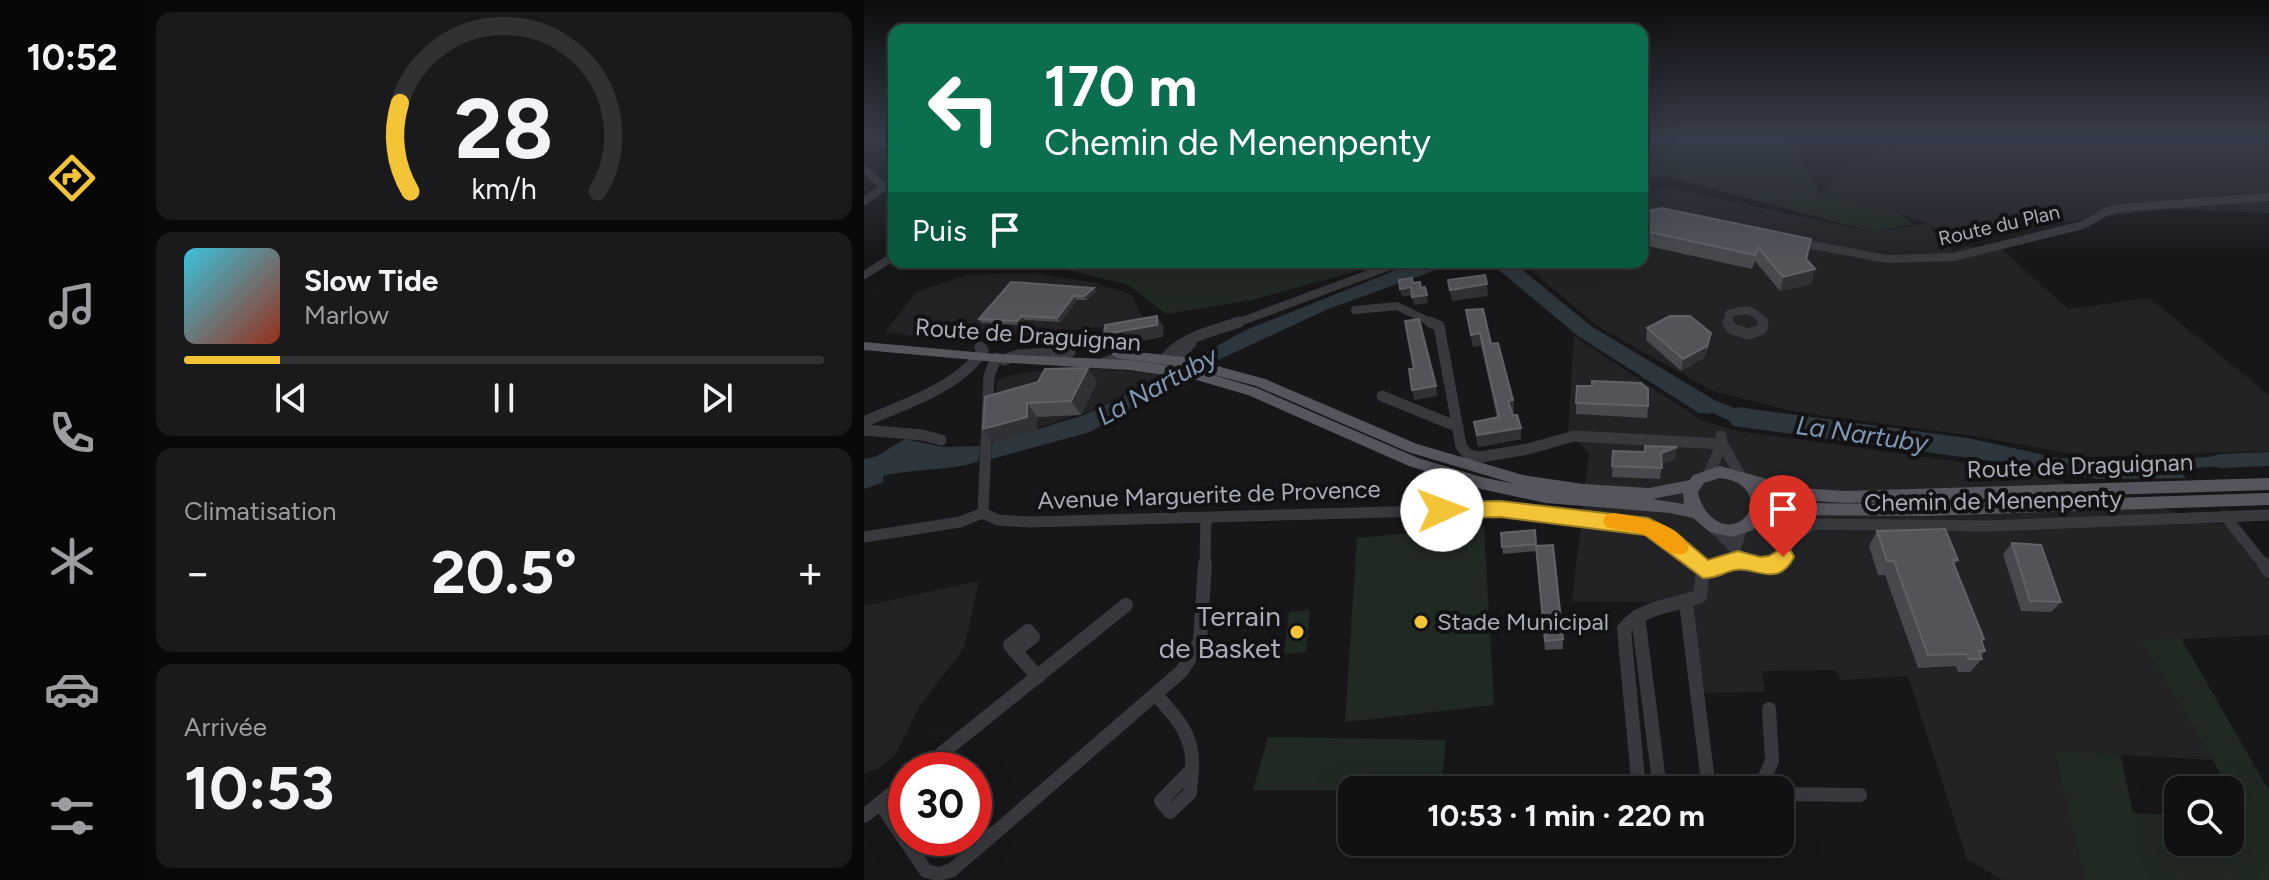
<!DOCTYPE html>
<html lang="fr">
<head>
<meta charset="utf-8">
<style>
  :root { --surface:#111113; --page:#1a1a1c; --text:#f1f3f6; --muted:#9c9da0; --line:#303133; --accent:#f3c436 }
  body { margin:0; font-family:Figtree,sans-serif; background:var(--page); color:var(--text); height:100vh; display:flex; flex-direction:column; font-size:30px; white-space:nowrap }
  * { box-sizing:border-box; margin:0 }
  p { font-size:26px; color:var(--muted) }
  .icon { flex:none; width:44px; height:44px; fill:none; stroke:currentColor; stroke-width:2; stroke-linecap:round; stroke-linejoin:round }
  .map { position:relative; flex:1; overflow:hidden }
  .details { display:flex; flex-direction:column; gap:12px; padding:12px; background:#09090a; width:720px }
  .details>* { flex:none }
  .banner { position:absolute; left:24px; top:24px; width:760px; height:244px; border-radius:16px; box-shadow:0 8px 32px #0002,0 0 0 2px var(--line); background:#0b6e4f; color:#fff; overflow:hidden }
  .controls { position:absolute; left:1300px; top:776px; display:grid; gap:16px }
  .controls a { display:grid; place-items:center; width:80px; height:80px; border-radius:16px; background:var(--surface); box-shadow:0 8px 32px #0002,0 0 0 2px var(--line); font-size:40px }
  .speed { position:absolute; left:24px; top:752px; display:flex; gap:16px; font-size:40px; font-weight:700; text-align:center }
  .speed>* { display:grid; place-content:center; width:104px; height:104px; border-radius:50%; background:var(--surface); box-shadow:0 8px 32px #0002,0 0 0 2px var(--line); line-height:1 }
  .speed .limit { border:12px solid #d22; background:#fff; color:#111 }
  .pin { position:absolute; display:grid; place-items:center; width:68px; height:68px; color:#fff; margin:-82px -34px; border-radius:50% 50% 50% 0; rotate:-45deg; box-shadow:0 0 8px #0007 }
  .pin .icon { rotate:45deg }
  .me { position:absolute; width:88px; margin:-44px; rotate:88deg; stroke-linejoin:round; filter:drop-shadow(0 0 6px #0008) }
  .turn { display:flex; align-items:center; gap:28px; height:168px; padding:0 24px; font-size:36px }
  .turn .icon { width:104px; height:104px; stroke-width:2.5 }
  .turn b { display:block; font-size:56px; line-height:68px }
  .then { display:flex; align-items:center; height:76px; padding:0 24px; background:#0003; gap:16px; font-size:30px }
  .big { font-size:60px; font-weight:700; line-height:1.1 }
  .details .tile { flex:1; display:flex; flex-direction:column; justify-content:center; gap:12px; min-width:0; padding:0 28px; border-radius:16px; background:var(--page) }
  .details .dial { align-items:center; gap:0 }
  .dial svg { height:208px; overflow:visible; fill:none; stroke:var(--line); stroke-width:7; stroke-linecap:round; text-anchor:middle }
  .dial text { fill:var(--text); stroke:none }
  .song { display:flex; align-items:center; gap:24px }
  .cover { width:96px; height:96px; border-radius:12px; background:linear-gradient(135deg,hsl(190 70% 55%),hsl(10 70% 35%)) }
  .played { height:8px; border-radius:4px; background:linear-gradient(90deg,var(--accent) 15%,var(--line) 15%) }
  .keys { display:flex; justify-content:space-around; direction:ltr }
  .heat { display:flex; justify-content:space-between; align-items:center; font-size:44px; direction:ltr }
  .trip { position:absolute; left:474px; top:776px; width:456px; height:80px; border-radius:16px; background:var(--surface); box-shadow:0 8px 32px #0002,0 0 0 2px var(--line); font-weight:700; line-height:80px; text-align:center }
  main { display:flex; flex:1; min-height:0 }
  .menu { display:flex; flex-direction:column; width:144px; justify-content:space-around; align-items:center; background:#070708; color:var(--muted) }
  .menu .icon { width:56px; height:56px }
  .menu .on { color:var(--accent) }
  .menu b { font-size:36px; color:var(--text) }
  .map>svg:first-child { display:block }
</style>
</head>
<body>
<main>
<nav class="menu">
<b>10:52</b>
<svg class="icon on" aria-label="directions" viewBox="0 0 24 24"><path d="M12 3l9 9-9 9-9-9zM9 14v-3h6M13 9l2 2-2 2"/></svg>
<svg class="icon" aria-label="music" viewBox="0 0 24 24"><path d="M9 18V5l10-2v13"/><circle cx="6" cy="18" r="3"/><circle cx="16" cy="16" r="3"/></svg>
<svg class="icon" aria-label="phone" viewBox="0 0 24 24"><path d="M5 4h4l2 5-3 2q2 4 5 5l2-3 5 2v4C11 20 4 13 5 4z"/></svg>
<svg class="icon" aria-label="climate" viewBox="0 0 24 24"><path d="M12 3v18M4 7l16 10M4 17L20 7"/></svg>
<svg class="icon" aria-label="car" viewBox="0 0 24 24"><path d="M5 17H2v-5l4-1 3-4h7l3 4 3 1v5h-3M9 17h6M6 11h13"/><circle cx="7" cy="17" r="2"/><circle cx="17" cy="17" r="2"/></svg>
<svg class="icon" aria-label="filters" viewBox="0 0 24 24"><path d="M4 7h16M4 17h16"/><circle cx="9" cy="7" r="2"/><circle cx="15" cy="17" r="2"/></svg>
</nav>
<section class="details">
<div class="tile dial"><svg viewBox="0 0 100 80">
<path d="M14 69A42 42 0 1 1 86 69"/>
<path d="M14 69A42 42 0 0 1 10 35" stroke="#f3c436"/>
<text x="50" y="56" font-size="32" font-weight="700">28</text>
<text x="50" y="72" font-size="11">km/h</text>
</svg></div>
<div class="tile">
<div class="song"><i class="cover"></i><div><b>Slow Tide</b><p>Marlow</p></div></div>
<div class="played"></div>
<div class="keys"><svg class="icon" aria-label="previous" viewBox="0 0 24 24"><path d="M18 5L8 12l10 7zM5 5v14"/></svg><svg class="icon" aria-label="pause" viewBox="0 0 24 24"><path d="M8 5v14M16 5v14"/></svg><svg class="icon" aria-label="next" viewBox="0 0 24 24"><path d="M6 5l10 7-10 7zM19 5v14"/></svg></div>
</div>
<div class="tile"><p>Climatisation</p>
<div class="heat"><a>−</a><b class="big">20.5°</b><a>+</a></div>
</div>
<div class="tile"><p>Arrivée</p><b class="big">10:53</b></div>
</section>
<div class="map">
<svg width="1405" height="880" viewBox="0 0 1405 880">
  <rect width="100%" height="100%" fill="#171719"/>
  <g fill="#232326">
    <polygon points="1266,143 1405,146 1405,213 1304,209 1093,236 1064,226 1090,251 1101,246 1139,250 1204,309 1285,298 1405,395 1405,451 1225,457 1110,436 933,412 849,391 735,327 656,262 778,262 778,193 802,187 1009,232 1063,224 1035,213 957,193 985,160 1041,144"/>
    <polygon points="165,273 229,282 268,295 280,322 97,342 21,332 52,292 103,275"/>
    <polygon points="710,336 837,420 874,431 1159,471 1363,526 1405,581 1405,635 1278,641 1349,760 1190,751 1221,880 1139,880 1103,859 1044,676 977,680 971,670 898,671 901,692 832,693 817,603 708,601 725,453 704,433"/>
    <polygon points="209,366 299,375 225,411 127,443 133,381 147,375"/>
    <polygon points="115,581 100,648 55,707 32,754 16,768 0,773 0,606"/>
  </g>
  <g fill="#212923">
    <polygon points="778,136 1040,136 923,139 957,193 1035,213 1048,224 1009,232 800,176 778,182"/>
    <polygon points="204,262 525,262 388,300 302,314 265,285 204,270"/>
    <polygon points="620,526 630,705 481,722 493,538"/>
    <polygon points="446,610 442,652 420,654 425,612"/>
    <polygon points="1317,638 1405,791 1405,880 1221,880 1190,751 1256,754 1269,813 1314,815 1314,842 1366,842 1366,817 1379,817 1349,760 1277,640"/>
    <polygon points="404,737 582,740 577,790 389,790"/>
  </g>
  <g fill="#2d353d">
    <polygon points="552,262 594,262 464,309 350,362 331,358 382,330"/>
    <polygon points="625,262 649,262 727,326 852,401 846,414 835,413 714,336"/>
    <polygon points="303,375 320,378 226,432 127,459 128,443 220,415"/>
    <polygon points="873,407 1103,438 1195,458 1289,461 1369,455 1389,464 1314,469 1322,478 1234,479 1120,460 869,426 866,421"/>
    <path d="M41 439 79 447 116 446 115 461C90 471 50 468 19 476L20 482 0 489V459L11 457Z"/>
  </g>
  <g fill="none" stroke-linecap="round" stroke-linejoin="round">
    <g fill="#2d353d" fill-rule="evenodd">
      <polygon points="828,391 873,409 897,414 900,419 891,426 864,420 822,401 819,397 822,393"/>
      <polygon points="1405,452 1405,466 1356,468 1349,466 1347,461 1349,456 1356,454"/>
    </g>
    <g stroke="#38393e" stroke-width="8">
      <polyline points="14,147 30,141"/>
      <polyline points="0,169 20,187"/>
      <polyline points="0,201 30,180"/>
      <polyline points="778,211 797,214"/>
      <polyline points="932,242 1023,259 1090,257 1219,225 1243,211 1257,208 1405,197"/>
      <polyline points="0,275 30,256"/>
      <polyline points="491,310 533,306 570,324"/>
      <polyline points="370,324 537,262"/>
      <path d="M864 324 865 314C880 309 887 308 899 320V324"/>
    </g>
    <g stroke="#38393e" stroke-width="11">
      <polyline points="566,322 575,326 597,446 604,455 617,457 664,449 710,436 858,444"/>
      <polyline points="864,322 868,329 885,334 898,329 899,322"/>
      <polyline points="140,360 154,355 206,352"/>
      <polyline points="239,363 252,359 307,363 327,343"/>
      <path d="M302 369 301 359C317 337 350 331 375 322"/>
      <polyline points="518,396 594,427"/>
      <path d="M0 422C39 404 95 388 119 350L116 347"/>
      <polyline points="0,430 58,435 77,440"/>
      <polyline points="857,436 858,444 877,476"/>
      <polyline points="845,473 858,444"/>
      <polyline points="119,513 134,520 166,522 636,509 784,527 836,566"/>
      <polyline points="119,513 125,376 132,358"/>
      <polyline points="1361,516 1401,566"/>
      <polyline points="848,526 871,549"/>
      <polyline points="0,537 96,522 119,513"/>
      <polyline points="874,560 893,564 914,560 929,538 949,524 1124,526 1405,515"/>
      <polyline points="341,566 342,518"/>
      <polyline points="857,566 874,560 871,549 878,528"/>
    </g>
    <g stroke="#38393e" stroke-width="14">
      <polyline points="833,564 847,570 862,564"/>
      <polyline points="1400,564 1405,571"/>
      <polyline points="822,603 845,790"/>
      <polyline points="774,616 796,790"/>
      <polygon points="164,631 169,637 151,651 146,645"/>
      <polyline points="151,651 174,677"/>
      <path d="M293 696C314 719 330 736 328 769"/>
      <polygon points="328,769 326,793 306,812 297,801"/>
      <polyline points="57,770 262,605"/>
      <polyline points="692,790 692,785 720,784 721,790"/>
      <path d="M775 790 760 629C778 606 811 606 836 596L839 569"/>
      <polyline points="895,790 908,761 905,709"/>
      <polyline points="916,794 996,795"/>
      <polyline points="16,803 42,782"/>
      <polyline points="0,816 16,803 62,871 75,874 88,870 318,671 336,641 341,564"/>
    </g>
    <path fill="#54555d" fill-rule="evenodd" d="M0 342 132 354 265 360 329 369 393 388 554 458 617 477 651 484 544 452 392 386 320 367 253 358 247 354 253 350 320 357 401 379 553 444 659 475 719 484 785 488 826 480 829 475 856 466 936 488 982 491 1405 478V490L982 503 936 500 899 491 903 507 918 503 1060 504 1405 493V505L1060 516 918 515 894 523 889 530 868 537 846 532 829 518 806 513 682 503 617 489 545 466 384 395 329 379 265 370 132 362 0 350ZM856 478C874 480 887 488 888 508 884 513 881 519 875 522 855 532 836 509 834 492L840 483ZM819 493 820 504 788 499Z"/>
  </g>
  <g fill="#48494e">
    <polygon points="778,213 942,259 951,269 947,284 916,291 891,261 888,269 784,246 778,239"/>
    <polygon points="230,288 232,292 223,300 213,300 196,322 161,320 156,325 118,323 115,319"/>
    <polygon points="602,310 627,344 649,400 650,412 648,412 657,428 657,439 614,447 610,422 633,417 617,345 609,347"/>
    <polygon points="783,328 845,345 840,358 817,371 782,340"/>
    <polygon points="233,382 217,415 173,417 173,431 131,443 119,429 121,397"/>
    <polygon points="712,403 784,406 783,418 712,414"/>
    <polygon points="781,446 811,459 798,464 796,479 748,477 749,451 780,452"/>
    <polygon points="671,530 672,546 699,639 699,649 681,650 672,551 639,554 637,533"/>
    <polygon points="1013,531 1094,560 1090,566 1120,639 1118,642 1121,651 1117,656 1118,659 1106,672 1094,672 1092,666 1054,668 1021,575 1014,575 1005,546"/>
    <polygon points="1148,543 1197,602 1187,612 1157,611 1139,554"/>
  </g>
  <g fill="#303134">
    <polygon points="951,269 947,284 916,291 919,277"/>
    <polygon points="623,284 624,296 588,301 586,290"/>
    <polygon points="547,287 548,295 538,297 536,289"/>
    <polygon points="230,288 232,292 223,300 220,296"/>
    <polygon points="563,295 564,303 550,305 548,297"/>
    <polygon points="210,296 213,300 196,322 193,318"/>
    <polygon points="158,316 161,320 156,325 153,321"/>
    <polygon points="293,316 300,328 299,337 247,346 240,334"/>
    <polygon points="616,333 617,345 609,347 607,335"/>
    <polygon points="847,333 840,358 817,371 819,359"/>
    <polygon points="224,368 233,382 217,415 207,401"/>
    <polygon points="572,386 573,396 550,400 548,390"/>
    <polygon points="649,400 650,412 645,413 644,401"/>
    <polygon points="163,403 173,417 173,431 131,443 119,429"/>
    <polygon points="657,428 657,439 614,447 613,435"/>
    <polygon points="813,447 811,459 795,465 797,453"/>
  </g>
  <g fill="#53545a" stroke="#606268" stroke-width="2">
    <polygon points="797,208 947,239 942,259 951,269 919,277 894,247 891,255 785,232 778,224 778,213"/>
    <polygon points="621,275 623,284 586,290 584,280"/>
    <polygon points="548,278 549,283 556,282 557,288 561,287 563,295 548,297 547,287 536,289 535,280"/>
    <polygon points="147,282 230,288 220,296 210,296 193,318 158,316 153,321 115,319"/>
    <polygon points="619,309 627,344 634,343 649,400 644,401 649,415 653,415 657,428 613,435 610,422 635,417 616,333 607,335 602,310"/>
    <polygon points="293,316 293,325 240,334 241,325"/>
    <polygon points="806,316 826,316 847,333 843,346 819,359 783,328"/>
    <polygon points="555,319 572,386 548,390 545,369 550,369 541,321"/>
    <polygon points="224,368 207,401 163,403 163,417 119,429 121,397 174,382 181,369"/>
    <polygon points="728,381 777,383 784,389 784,406 712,403 713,386 728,386"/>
    <polygon points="781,446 813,447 797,453 798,468 748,466 749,451 781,452"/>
    <polygon points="1081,529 1094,560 1088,560 1120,639 1117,640 1121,651 1115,651 1118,659 1105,659 1103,654 1064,655 1030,561 1023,561 1013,531"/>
    <polygon points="671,530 672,544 638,547 637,533"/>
    <polygon points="1148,543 1177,545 1197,602 1166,601"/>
    <polygon points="689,545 699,639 681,641 672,546"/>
  </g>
  <linearGradient id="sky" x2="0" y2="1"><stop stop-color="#0d0d0e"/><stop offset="0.53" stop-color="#363c49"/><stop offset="1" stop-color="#363c49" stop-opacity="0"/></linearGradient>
  <rect width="1405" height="259" fill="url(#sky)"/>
  <path fill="#f3c436" stroke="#9e7f23" stroke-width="2" d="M636 501 784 518 810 531 844 560 874 551 896 557 905 556 919 548 927 551 930 557C914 589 890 566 871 570 860 572 852 579 839 578L781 535 636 517 578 518 571 515 568 510 571 504 578 502Z"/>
  <path fill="#f59e0b" d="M749 513C773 517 812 521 825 547L822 553C805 559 795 542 781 535 769 530 754 531 742 527L739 521 742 515Z"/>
  <g fill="#f3c436" stroke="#121214" stroke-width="3">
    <circle cx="557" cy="622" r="8"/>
    <circle cx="433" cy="632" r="8"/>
  </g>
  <g text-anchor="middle" stroke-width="8" stroke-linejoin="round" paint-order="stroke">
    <g font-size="20" fill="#a9adb9" stroke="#121214">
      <text transform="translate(1135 225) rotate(-13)" y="7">Route du Plan</text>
    </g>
    <g font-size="24" fill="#a9adb9" stroke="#121214">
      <text transform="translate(164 335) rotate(4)" y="8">Route de Draguignan</text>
      <text transform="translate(1216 466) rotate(-2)" y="8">Route de Draguignan</text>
      <text transform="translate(345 495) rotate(-2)" y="8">Avenue Marguerite de Provence</text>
      <text transform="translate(1129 501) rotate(-1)" y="8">Chemin de Menenpenty</text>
    </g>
    <g font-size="24" fill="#a9adb9" stroke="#121214" text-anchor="start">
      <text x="573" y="630">Stade Municipal</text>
    </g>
    <g font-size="26" font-style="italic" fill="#8097b4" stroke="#121214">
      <text transform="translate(293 386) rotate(-29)" y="9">La Nartuby</text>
      <text transform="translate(998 434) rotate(8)" y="9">La Nartuby</text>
    </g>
    <g font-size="28" fill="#a9adb9" stroke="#121214" text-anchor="end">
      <text x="417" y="626">Terrain<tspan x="417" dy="32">de Basket</tspan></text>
    </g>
  </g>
</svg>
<div class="controls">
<a><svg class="icon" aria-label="search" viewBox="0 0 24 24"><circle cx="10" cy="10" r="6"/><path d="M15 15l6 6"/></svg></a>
</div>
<div class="speed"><div class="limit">30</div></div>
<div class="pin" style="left:919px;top:557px;background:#d93025"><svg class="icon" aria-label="arrive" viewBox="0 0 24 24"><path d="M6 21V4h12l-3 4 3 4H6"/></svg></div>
<svg class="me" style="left:578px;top:510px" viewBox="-20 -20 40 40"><circle r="19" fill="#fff"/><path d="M0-13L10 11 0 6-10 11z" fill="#f3c436"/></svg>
<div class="trip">10:53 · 1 min · 220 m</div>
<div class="banner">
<div class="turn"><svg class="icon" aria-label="left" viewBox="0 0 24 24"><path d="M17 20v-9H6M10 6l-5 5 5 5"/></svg><div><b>170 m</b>Chemin de Menenpenty</div></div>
<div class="then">Puis<svg class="icon" aria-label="arrive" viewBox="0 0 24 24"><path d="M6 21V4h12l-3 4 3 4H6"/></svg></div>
</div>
</div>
</main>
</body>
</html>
